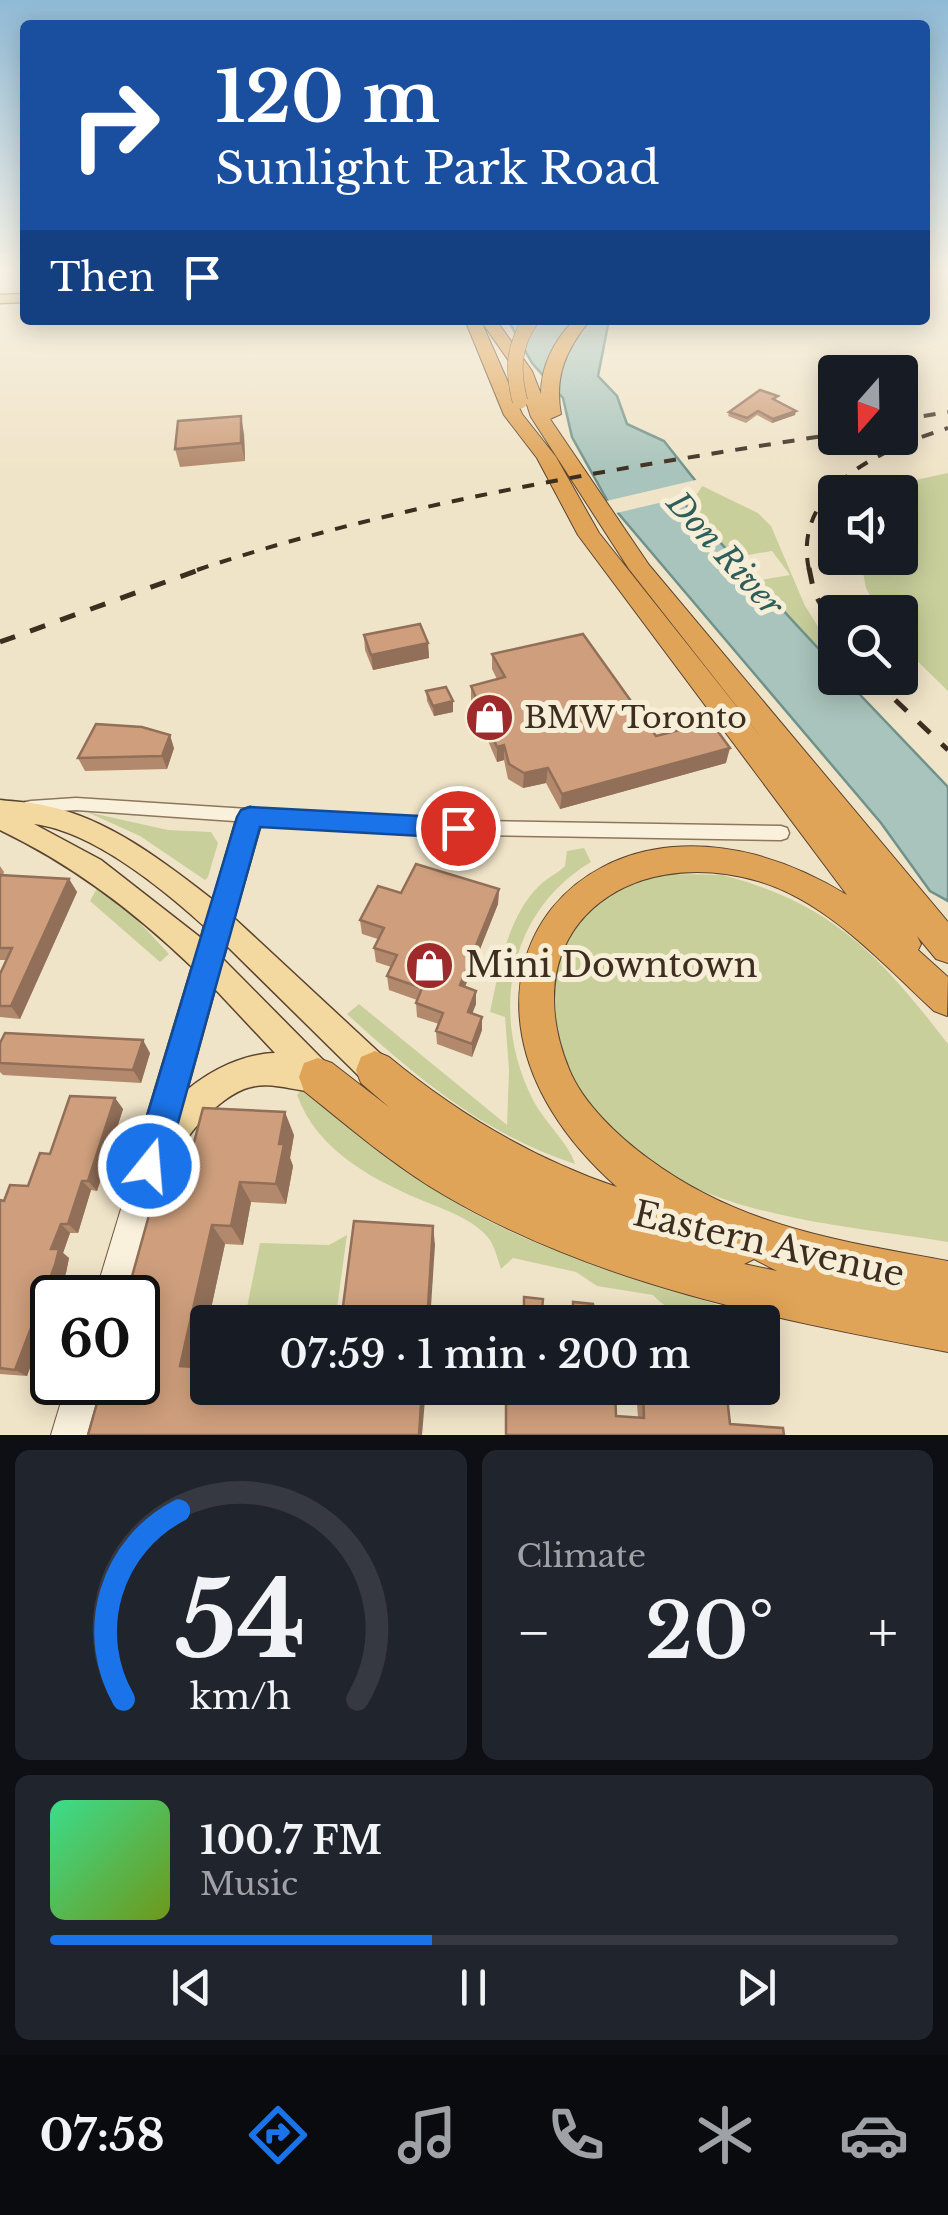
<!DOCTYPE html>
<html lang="en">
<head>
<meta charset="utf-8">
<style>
  :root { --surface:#171b24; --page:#20242c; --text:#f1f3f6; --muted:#9ea1a6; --line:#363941; --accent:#1a73e8 }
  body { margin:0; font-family:"Libre Baskerville",serif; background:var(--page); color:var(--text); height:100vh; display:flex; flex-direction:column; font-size:38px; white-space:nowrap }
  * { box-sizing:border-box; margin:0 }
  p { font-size:32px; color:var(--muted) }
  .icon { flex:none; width:55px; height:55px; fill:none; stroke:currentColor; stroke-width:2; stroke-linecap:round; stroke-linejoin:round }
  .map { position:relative; height:1435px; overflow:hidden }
  .details { display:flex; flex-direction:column; gap:15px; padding:15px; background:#0d0f14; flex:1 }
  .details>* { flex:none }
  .guide { position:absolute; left:20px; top:20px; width:910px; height:305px; border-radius:10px; box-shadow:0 5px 25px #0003; background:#1a4fa0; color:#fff; overflow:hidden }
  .needle { width:65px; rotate:200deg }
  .tools { position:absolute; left:818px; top:355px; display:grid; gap:20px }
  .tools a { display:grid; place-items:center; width:100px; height:100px; border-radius:10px; background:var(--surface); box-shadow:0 5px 25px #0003; font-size:50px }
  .speed { position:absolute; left:30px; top:1275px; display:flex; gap:20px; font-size:50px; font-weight:700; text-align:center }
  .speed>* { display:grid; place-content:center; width:130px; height:130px; border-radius:50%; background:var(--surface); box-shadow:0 5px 25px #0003; line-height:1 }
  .speed .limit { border:5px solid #111; border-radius:15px; background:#fff; color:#111 }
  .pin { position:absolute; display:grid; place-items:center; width:85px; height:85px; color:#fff; margin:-42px; border:5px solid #fff; border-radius:50%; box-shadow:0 2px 10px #0007 }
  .me { position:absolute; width:110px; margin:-55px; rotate:17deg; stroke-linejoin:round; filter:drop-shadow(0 0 8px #0008) }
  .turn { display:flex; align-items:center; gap:35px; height:210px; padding:0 30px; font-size:45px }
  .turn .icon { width:130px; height:130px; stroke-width:2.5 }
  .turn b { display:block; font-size:70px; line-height:85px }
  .then { display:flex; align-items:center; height:95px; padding:0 30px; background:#0003; gap:20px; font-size:38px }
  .big { font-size:75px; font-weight:600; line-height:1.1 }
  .details .tile { flex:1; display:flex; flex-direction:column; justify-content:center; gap:15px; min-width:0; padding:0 35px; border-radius:15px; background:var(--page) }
  .details .dial { align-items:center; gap:0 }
  .dial svg { height:260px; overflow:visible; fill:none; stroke:var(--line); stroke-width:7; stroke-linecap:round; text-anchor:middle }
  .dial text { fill:var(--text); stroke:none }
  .song { display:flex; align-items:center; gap:30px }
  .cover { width:120px; height:120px; border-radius:15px; background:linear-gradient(135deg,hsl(150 70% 55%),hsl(80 70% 35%)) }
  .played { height:10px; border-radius:5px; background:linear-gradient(90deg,var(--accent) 45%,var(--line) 45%) }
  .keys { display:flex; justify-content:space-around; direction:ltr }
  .heat { display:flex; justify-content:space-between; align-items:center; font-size:55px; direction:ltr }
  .details .tiles { flex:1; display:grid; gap:15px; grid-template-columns:1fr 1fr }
  .tile:last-child { grid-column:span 2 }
  .trip { position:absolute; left:190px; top:1305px; width:590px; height:100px; border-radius:10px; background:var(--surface); box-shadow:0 5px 25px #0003; font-weight:600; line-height:100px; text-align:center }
  .tab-bar { display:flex; height:160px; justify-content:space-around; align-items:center; background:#090b0e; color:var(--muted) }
  .tab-bar .icon { width:70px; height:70px }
  .tab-bar .current { color:var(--accent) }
  .tab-bar b { font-size:45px; color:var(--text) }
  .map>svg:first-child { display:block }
</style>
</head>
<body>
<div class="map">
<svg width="948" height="1435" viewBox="0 0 948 1435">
  <rect width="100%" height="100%" fill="#f0e4c8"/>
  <g fill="#c9cf9b" fill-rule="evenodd">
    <polygon points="948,473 948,691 900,644 900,612 879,612 866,588 860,558 900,558 900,492 884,492 902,483"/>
    <path d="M698 484 758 513 771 526 805 606 835 653V667L716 538 698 525 686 505 692 495 690 487ZM772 551 790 575 755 581 737 557Z"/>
    <polygon points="87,812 168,830 211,832 218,843 208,877 205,880 140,836"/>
    <path d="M584 848 591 862C507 912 490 1015 533 1100 543 1120 570 1145 575 1164 484 1134 417 1078 347 1014L359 1004 507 1125 509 1070 505 1017 490 1012C499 971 507 916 540 885 547 878 558 873 565 866L567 851Z"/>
    <path d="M722 875C833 903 881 957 948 1044V1242C840 1225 705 1217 619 1141 546 1077 521 943 618 888 648 870 688 875 722 875Z"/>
    <polygon points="97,888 128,910 169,954 160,962 90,901"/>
    <path d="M303 1088C361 1134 417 1184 483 1218 557 1257 642 1279 721 1306L729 1322C702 1322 671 1315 653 1295L597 1286 576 1272 513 1258 501 1269C498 1260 495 1248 490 1240 477 1222 451 1212 431 1204 377 1182 318 1153 297 1095Z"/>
    <polygon points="347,1235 335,1322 244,1322 260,1243 329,1245"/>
  </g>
  <polygon fill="#a9c4bc" stroke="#6f938a" stroke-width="2.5" points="508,320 609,320 598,376 617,396 627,424 664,441 698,484 691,487 692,495 686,505 697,525 716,538 829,660 835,667 835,678 844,678 948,787 948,901 930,891 881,823 607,500 572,437 563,398 532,363"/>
  <polygon fill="#f0e4c8" points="700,479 703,485 697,494 612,514 602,502"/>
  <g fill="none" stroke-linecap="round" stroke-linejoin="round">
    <defs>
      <polygon id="minor" points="76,798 422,820 781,826 787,828 789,833 787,838 781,840 422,834 76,810 31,813 25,812 23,807 25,802 31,801"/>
      <g id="secondary">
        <polygon points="149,1151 160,1155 164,1166 127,1298 94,1298 134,1166 138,1155"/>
        <polygon points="67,1382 102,1382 87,1435 51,1435"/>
      </g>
      <path id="primary" d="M0 800C16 802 32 802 47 806 109 819 164 862 213 900L237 817 241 810 250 807 259 810 263 817 234 918 386 1059 391 1070 386 1081 375 1086 364 1081 227 946 223 959 329 1066 334 1077 329 1088C304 1099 276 1077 244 1089 225 1097 208 1113 195 1128 186 1138 181 1152 169 1157L161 1178 149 1183 137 1178 132 1166 192 967C134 911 73 865 0 830ZM34 824C92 831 162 888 204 926L201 938 101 860ZM215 989 275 1053C243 1054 211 1070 187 1090Z"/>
      <polygon id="trunk" points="25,294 25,302 0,303 0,295"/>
      <path id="motorway" d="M465 320H496L532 371 541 394C541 365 554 341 574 320H590C566 350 554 376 561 414L550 419 649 565 948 922V963L936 959 917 936 921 944 918 950 948 977 947 1016 934 1011C883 964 827 901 758 881 627 843 512 929 569 1069 583 1104 620 1138 649 1159 741 1227 840 1241 948 1261V1352C776 1319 597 1285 444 1195 394 1166 349 1127 304 1091L299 1077 304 1063 318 1058 332 1063 390 1108 361 1083 356 1070 361 1057 375 1051 389 1057C458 1114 532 1158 617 1187 391 987 594 740 847 895L578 535 537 458 504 415ZM481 321 516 371 531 417 629 569 764 741 599 533 556 457 522 414ZM754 1259 777 1271 744 1264Z"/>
    </defs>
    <use href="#minor" stroke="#8d765c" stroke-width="3"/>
    <use href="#secondary" stroke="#6f573f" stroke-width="2"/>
    <use href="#primary" stroke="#5b4430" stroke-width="3"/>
    <use href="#trunk" stroke="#5b4430" stroke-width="3"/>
    <use href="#motorway" stroke="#5b4430" stroke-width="2"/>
    <use href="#minor" fill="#faf1dc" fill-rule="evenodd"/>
    <use href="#secondary" fill="#faf1dc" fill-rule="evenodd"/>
    <use href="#primary" fill="#f3d9a0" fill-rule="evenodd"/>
    <use href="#trunk" fill="#eabe7c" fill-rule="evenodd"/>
    <use href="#motorway" fill="#e0a458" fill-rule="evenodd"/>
    <g stroke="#3d2e20" stroke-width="4" stroke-dasharray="12 12" stroke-linecap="butt">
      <polyline points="900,420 948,412"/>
      <path d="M197 570C403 501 621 468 835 434"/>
      <path d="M809 570C791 487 885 448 948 428"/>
    </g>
    <g stroke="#3d2e20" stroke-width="5" stroke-dasharray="16 16" stroke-linecap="butt">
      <polyline points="809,568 814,592 835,631"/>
      <polyline points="0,642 204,568"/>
      <polyline points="872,678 948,750"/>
    </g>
    <defs>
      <path id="motorway-bridge" d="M520 401C512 371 513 346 531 320"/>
    </defs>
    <use href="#motorway-bridge" stroke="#5b4430" stroke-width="16" stroke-linecap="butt"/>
    <use href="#motorway-bridge" stroke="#e0a458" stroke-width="15"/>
  </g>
  <g fill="#b2896c">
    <polygon points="776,401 795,415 772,423 757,415 746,423 728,416 729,412"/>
    <polygon points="244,434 245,461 180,467 175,449"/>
    <polygon points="364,635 428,643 429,658 373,670 365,650"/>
    <polygon points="492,654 656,736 726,763 560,809 546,783 523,788 508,779 504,760 497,762 471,701 471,686 497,679 492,669"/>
    <polygon points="426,691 453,701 453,712 434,716 427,701"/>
    <polygon points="174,748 167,769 85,771 78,758"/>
    <polygon points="0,866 4,872 3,875 69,879 77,892 20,1019 0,1017 0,974 6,960 0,960"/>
    <polygon points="499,889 498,904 465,987 476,991 476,1004 472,1013 482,1030 472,1057 437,1044 436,1031 439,1024 417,1017 416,1003 417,1000 389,990 387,976 391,967 376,962 374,948 378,939 362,934 360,920 401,893"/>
    <polygon points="0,1043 150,1053 141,1083 3,1075 0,1072"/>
    <polygon points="115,1098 123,1109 97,1191 91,1190 78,1233 70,1233 63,1253 69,1258 66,1273 52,1298 52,1308 27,1376 0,1374 0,1200 4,1201 28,1186 50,1154"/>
    <polygon points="294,1135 290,1158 293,1166 286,1204 251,1202 243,1245 225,1244 198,1367 88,1435 186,1173"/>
    <polygon points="505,1388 615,1388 616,1416 638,1418 636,1388 726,1388 730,1424 784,1435 505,1435"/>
  </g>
  <g fill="#916f58">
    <polygon points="796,411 795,415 772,423 773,419"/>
    <polygon points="241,416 244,434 245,461 241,443"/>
    <polygon points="428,643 429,658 373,670 371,655"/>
    <polygon points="453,701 453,712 434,716 433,706"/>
    <polygon points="170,735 174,748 167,769 162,756"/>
    <polygon points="504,745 504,760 497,762 497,747"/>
    <polygon points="730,748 726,763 560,809 562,794"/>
    <polygon points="548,768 546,783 523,788 524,773"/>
    <polygon points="69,879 77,892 20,1019 11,1006"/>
    <polygon points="499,889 498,904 460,999 460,985"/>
    <polygon points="476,991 476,1004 468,1025 468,1012"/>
    <polygon points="482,1017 482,1030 472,1057 472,1044"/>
    <polygon points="143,1040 150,1053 141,1083 133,1070"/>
    <polygon points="115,1098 123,1109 97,1191 88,1181"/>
    <polygon points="285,1112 294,1135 290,1158 293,1166 286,1204 276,1184 279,1144"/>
    <polygon points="82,1181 91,1190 78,1233 68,1224"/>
    <polygon points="240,1182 251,1202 243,1245 231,1226"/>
    <polygon points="61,1224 70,1233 63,1253 69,1258 66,1273 56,1298 52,1298 52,1308 27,1376 15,1370 51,1249"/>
    <polygon points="212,1225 225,1244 196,1379 180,1366"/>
    <polygon points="433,1226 435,1245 430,1322 427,1322"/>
    <polygon points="422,1388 426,1388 422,1435 419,1435"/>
  </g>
  <g fill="#cf9f7d" stroke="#916f58" stroke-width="2.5">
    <polygon points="760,390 778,396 773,399 796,411 773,419 758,411 747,418 729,412"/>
    <polygon points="241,416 241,443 175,449 178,421"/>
    <polygon points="420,624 428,643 371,655 364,635"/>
    <polygon points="583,634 656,736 711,722 730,748 562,794 548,768 524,773 509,764 504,745 497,747 471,686 505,677 492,654"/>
    <polygon points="446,687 453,701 433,706 426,691"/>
    <polygon points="96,724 142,727 170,735 162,756 78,758"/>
    <polygon points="416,864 499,889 460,985 476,991 468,1012 482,1017 472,1044 436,1031 443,1013 416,1003 422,988 387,976 397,955 374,948 384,928 360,920 378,886 401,893"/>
    <polygon points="0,875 69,879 11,1006 0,1006 0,974 12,948 0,948"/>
    <polygon points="5,1033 143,1040 133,1070 0,1063 0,1043"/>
    <polygon points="70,1096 115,1098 88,1181 82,1181 68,1224 61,1224 51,1249 59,1249 55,1265 15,1370 0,1368 0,1200 4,1201 10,1185 28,1186 40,1153 50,1154"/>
    <polygon points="203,1108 285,1112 279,1144 284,1144 276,1184 240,1182 231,1226 212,1225 180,1366 208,1368 208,1388 422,1388 419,1435 88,1435 103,1382 138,1382 138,1298 126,1298 161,1172 186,1173"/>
    <polygon points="354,1221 433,1226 427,1322 341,1322"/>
    <polygon points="524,1297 543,1299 542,1311 573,1314 573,1302 593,1304 594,1317 637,1320 637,1322 507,1322 507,1313 524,1314"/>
    <polygon points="506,1388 615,1388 616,1416 644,1418 643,1388 726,1388 730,1424 783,1428 784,1435 506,1435"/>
  </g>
  <linearGradient id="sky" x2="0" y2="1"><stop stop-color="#8fbad6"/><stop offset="0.57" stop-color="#f8f3e6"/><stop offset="1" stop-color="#f8f3e6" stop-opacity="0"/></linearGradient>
  <rect width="948" height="472" fill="url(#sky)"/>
  <polygon fill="#1a73e8" stroke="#114b97" stroke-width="2.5" points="250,807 458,818 467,821 471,828 467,835 458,838 260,827 166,1166 161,1178 149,1183 137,1178 132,1166 237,817 241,810"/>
  <defs>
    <symbol id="shop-disc" viewBox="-11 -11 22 22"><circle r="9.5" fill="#9e2a2b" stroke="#f7eed8"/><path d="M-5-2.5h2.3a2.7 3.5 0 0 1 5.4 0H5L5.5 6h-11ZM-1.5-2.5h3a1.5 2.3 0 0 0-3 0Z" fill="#fff"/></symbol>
  </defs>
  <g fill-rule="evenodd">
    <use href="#shop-disc" x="462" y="690" width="55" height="55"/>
    <use href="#shop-disc" x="402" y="938" width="55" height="55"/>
  </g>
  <g text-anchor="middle" stroke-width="10" stroke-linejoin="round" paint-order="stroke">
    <g font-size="30" fill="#3d2e20" stroke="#f7eed8" text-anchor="start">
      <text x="524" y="728">BMW Toronto</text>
    </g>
    <g font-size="32" font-style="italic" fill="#2f5d5a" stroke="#f7eed8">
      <text transform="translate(725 554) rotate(48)" y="11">Don River</text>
    </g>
    <g font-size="35" fill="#3d2e20" stroke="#f7eed8" text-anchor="start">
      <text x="465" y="977">Mini Downtown</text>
    </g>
    <g font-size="35" fill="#3d2e20" stroke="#f7eed8">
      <text transform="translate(769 1244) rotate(13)" y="12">Eastern Avenue</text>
    </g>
  </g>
</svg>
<div class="tools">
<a><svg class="needle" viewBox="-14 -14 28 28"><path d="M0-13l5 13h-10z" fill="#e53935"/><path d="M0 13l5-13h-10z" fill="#9ea1a6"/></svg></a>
<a><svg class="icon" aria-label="sound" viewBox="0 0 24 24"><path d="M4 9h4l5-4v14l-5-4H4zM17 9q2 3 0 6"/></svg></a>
<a><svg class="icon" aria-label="search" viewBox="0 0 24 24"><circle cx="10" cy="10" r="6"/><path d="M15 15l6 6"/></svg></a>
</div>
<div class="speed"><div class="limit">60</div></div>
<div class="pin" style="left:458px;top:828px;background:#d93025"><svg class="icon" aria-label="arrive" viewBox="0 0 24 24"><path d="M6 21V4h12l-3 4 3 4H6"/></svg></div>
<svg class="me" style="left:149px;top:1166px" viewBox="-20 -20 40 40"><circle r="17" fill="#1a73e8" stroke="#fff" stroke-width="3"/><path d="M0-11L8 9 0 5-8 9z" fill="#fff"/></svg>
<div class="trip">07:59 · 1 min · 200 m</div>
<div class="guide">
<div class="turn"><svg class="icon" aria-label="right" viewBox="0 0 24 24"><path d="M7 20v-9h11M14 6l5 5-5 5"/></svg><div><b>120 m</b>Sunlight Park Road</div></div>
<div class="then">Then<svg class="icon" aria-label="arrive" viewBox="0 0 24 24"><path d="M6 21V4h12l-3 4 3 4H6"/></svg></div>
</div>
</div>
<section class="details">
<div class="tiles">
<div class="tile dial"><svg viewBox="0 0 100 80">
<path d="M14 69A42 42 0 1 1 86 69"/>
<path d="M14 69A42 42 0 0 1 31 11" stroke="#1a73e8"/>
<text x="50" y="56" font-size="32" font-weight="700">54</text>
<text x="50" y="72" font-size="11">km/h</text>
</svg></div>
<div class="tile"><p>Climate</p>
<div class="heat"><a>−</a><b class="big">20°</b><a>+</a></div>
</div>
<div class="tile">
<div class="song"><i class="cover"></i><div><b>100.7 FM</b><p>Music</p></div></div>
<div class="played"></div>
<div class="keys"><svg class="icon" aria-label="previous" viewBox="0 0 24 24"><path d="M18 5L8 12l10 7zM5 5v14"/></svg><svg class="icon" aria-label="pause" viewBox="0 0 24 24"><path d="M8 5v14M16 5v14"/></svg><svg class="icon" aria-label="next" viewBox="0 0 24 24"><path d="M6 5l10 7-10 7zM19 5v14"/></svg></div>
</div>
</div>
</section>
<nav class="tab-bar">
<b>07:58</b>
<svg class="icon current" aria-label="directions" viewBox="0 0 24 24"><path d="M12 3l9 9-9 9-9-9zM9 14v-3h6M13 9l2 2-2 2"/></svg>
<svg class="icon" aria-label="music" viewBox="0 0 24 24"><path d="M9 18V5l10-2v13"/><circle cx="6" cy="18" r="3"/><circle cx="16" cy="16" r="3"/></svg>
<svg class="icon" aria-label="phone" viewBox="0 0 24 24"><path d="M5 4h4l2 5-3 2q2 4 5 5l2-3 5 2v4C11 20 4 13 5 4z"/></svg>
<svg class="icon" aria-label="climate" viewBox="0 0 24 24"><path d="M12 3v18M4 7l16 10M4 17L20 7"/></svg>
<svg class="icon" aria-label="car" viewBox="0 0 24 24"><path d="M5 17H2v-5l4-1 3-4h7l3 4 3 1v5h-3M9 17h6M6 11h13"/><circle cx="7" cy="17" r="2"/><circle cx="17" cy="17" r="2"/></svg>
</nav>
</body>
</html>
